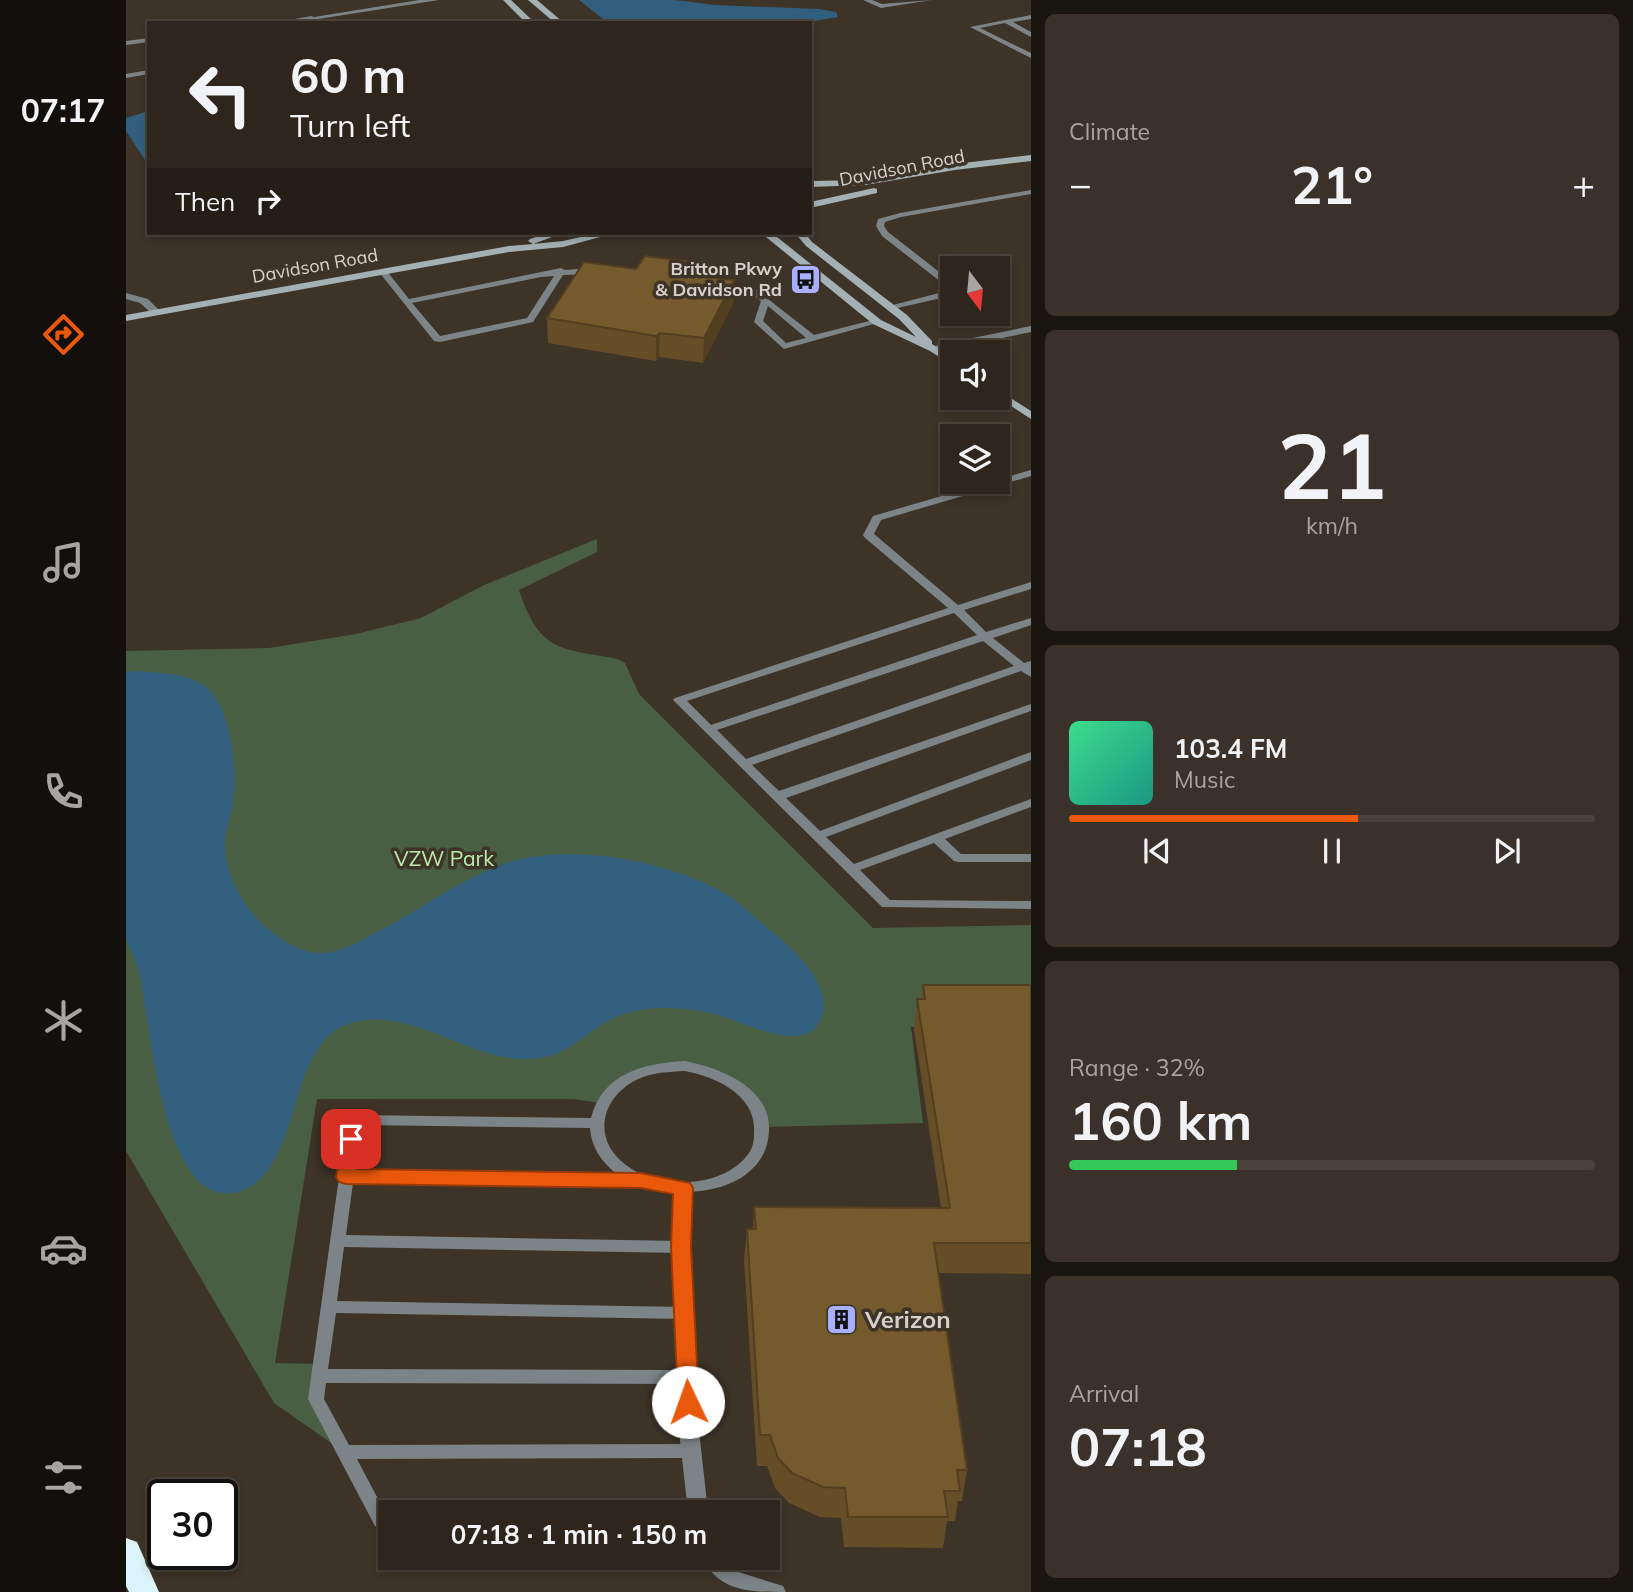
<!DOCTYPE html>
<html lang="en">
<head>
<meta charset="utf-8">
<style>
  :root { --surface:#2e261d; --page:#3a322a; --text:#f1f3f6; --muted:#a7a5a4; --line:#49433b; --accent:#ea580c }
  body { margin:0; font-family:Mulish,sans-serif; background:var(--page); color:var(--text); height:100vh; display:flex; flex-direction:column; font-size:26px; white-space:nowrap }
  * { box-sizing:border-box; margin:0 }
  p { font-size:23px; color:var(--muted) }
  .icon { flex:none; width:38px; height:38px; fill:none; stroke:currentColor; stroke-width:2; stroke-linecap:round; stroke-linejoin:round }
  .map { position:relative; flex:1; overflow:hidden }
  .drawer { display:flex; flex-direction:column; gap:14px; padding:14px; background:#191510; width:602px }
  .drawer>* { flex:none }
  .guide { position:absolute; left:21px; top:21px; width:665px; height:214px; border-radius:0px; box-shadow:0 4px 10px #0003,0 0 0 2px var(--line); background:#2e261d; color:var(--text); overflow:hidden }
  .needle { width:46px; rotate:164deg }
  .fabs { position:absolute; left:814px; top:256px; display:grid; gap:14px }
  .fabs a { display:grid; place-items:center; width:70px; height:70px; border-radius:0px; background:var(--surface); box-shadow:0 4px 10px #0003,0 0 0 2px var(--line); font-size:35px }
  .speed { position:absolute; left:21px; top:1479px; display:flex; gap:14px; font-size:35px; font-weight:700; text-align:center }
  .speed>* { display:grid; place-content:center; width:91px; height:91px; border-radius:50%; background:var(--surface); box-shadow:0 4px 10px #0003,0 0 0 2px var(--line); line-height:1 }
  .speed .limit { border:4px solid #111; border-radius:10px; background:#fff; color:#111 }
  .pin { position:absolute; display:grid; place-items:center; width:60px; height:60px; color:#fff; margin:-30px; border-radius:14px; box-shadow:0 4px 10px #0006 }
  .me { position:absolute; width:77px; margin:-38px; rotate:357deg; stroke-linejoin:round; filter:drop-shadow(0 0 5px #0008) }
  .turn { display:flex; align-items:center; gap:24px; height:147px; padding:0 28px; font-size:32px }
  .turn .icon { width:91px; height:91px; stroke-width:2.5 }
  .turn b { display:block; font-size:49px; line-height:60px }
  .then { display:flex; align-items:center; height:66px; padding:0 28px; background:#0003; gap:14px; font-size:26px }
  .big { font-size:52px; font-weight:700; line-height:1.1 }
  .drawer .tile { flex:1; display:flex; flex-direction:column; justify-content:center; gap:10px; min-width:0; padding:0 24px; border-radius:10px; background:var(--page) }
  .drawer .dial { align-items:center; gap:0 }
  .dial b { font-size:91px; line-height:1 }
  .song { display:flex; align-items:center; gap:21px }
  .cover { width:84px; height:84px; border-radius:10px; background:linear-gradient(135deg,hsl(150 70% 55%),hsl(170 70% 35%)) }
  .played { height:7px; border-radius:4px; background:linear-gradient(90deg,var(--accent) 55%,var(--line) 55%) }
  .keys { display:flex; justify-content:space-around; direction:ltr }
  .heat { display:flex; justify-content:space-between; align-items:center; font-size:38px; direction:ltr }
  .charge { height:10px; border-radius:5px; background:linear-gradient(90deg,#34c759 32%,var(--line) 0) }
  .trip { position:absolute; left:252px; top:1500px; width:402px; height:70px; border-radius:0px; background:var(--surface); box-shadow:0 4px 10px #0003,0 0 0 2px var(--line); font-weight:700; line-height:70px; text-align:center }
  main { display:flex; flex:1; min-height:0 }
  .tabs { display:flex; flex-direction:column; width:126px; justify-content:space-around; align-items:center; background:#120f0c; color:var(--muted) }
  .tabs .icon { width:49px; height:49px }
  .tabs .on { color:var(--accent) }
  .tabs b { font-size:32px; color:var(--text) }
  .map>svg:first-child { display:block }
</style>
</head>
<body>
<main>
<nav class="tabs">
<b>07:17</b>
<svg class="icon on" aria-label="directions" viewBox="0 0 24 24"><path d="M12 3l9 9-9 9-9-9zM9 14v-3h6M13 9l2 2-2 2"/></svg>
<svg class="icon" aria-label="music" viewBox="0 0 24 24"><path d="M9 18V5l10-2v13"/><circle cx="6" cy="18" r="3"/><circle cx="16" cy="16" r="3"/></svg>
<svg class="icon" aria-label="phone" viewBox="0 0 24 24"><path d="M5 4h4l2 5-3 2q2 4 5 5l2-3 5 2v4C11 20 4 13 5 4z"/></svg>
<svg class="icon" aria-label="climate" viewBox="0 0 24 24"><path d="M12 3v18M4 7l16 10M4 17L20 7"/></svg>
<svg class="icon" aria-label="car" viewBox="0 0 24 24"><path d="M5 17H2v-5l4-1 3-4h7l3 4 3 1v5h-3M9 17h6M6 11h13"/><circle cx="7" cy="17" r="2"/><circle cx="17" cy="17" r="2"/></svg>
<svg class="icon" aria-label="filters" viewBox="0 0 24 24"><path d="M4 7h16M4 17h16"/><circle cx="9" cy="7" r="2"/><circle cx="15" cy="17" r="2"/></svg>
</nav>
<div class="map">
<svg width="905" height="1592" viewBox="0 0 905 1592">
  <rect width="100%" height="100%" fill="#3d3327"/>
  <path fill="#495f43" d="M471 539V552L393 590C414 653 434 648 492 659L499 663 513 694 747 928 905 925V1015L785 1027 797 1123 638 1127 602 1078 559 1066 524 1069 475 1103 447 1099H191L149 1363 195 1364 190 1399 218 1452 148 1403 0 1151V651L143 648 230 634 295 618 358 585Z"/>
  <g fill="#335f7f">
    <polygon points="453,0 549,0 589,5 693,9 710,12 712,17 676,23 482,23"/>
    <polygon points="23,111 23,166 0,131 0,118"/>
    <path d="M12 671C32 673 63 673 80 687 106 708 111 769 107 801 106 814 100 827 99 840 96 886 139 942 184 952 210 958 237 939 259 928 300 906 339 876 383 862 446 843 543 861 598 893 615 903 630 919 645 931 667 949 703 981 697 1012 687 1060 620 1023 592 1015 554 1005 509 1003 475 1025 456 1038 438 1055 414 1058 348 1069 286 1000 219 1025 161 1048 176 1167 117 1190 34 1222 25 1014 12 968 9 959 4 949 0 940V672Z"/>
  </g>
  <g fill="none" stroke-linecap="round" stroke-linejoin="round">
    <g fill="#7c8487" fill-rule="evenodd">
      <polygon points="737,0 746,0 756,4 806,0 755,8"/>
      <polygon points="905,15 905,19 887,22 905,32 905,37 879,23 854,28 905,53 905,58 844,27"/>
      <polygon points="186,16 193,23 186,23 184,20 145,23"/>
      <polygon points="23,38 23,42 0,45 0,41"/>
      <polygon points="23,70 23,74 0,78 0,74"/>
      <polygon points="905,190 905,194 775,217 759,222 758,226 762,232 821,278 826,286 824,296 763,310 763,306 817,292 819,288 815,282 756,236 750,226 752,219 774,213"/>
      <path d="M435 268 439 270 466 268 470 271 466 274 437 275 407 322 314 342 308 341 253 272 260 270 283 299ZM428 276 401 318 314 336 286 303 415 277Z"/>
      <path d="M592 282 628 288 688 335 751 319 755 322 658 349 628 322 635 301 622 292 589 287 588 285ZM642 306 680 338 660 343 637 321Z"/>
      <polygon points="905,326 905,332 808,352 803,349 808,346"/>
      <path d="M905 470V476L755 520 748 534 832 605 905 582V589L838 610 860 632 905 618V625L867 638 898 663 905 661V677L895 671 626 765 653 791 905 704V711L660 798 694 831 905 752V760L700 837 728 864 905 799V807L819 839 835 854H905V862H832L828 861 808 843 734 870 764 900 905 901V909L756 907 547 700 549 698 822 608 738 537 737 535 746 518 747 516ZM828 613 851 635 585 725 561 701ZM857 641 888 666 620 759 591 730Z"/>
      <path d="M559 1061C594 1068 645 1087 643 1131 642 1147 637 1159 625 1170 598 1196 545 1196 511 1185L227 1183 220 1235 555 1241 560 1243 563 1247 560 1251 555 1253 218 1247 211 1301 559 1307 565 1309 567 1313 565 1317 559 1319 210 1313 202 1369 561 1370 567 1372 569 1377 567 1382 561 1384 200 1383 198 1399 223 1445 565 1444 571 1446 573 1451 571 1456 565 1458 231 1459 261 1516 264 1517V1531L249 1526 182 1399 221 1120 223 1116 228 1115 465 1118C476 1073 519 1063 559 1061ZM559 1071C590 1077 631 1095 628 1133 628 1141 627 1147 623 1153 598 1189 532 1190 500 1165 465 1139 475 1097 512 1079 527 1072 543 1072 559 1071ZM235 1125 464 1128C465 1147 476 1163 491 1174L228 1172Z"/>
    </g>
    <g fill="#7c8487" fill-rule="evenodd">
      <polygon points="293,0 313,0 186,20 182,18"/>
      <polygon points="0,293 22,299 35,312 26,314 14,303 0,299"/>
      <polygon points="557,1182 563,1183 566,1188 566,1255 572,1421 582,1512 562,1512 554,1440 548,1210 548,1188 551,1183"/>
      <path d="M576 1558H598L609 1571 657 1586 660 1592C623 1592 594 1592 576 1558Z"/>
    </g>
    <g fill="#a3b1b5" fill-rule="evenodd">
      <polygon points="377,0 385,0 409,23 400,23"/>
      <polygon points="402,0 411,0 438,23 429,23"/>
      <polygon points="905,155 905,161 829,170 739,185 684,187 684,181 739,180 829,164"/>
      <polygon points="748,188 751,189 751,193 684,208 684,202"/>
      <polygon points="423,233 437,233 407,244 437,241 473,233 489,233 437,247 383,252 0,321 0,315 383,246 407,244 402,241 404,239"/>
      <polygon points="635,233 646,233 755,320 790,337 773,319 680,246 669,233 679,233 686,242 781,315 806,341 806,344 826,357 826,365 804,351 747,324"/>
      <polygon points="872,390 905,411 905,419 871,397"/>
    </g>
    <polygon fill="#ddf3fa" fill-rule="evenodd" points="0,1538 11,1542 33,1592 3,1592 0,1586"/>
  </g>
  <g fill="#654d27">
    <polygon points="560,261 559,274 608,280 607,304 577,363 533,357 530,361 422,343 421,318 510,269"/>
    <polygon points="797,985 905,985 905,1274 812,1273 841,1470 836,1501 832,1501 829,1521 821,1521 817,1548 718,1547 715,1518 694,1517 663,1503 649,1488 641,1466 631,1466 618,1260 621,1229 627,1229 628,1207 815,1208 788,1029 791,999 795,999"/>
  </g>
  <g fill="#523f20">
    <polygon points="560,261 559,285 551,274"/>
    <polygon points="608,280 607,304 577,363 578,338"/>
    <polygon points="534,333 533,357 530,361 530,336"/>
  </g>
  <g fill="#755a2d" stroke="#523f20" stroke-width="2">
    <polygon points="519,256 560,261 551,274 608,280 578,338 534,333 530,336 421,318 458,262 510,269"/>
    <polygon points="797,985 905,985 905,1243 808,1243 841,1470 831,1470 834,1491 818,1491 822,1517 722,1517 719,1488 697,1487 666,1473 652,1458 644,1435 634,1435 621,1229 630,1229 628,1207 824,1208 791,999 799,999"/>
  </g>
  <polygon fill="#ea580c" stroke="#983908" stroke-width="2" points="225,1132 232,1134 235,1139 231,1169 515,1173 564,1183 567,1188 565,1247 573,1402 570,1408 562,1411 555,1408 552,1402 545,1247 547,1194 515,1188 220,1184 213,1182 210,1177 216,1139 219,1134"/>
  <defs>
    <symbol id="bus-square" viewBox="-11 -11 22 22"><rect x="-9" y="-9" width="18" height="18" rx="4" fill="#a8b0fc" stroke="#3d3327"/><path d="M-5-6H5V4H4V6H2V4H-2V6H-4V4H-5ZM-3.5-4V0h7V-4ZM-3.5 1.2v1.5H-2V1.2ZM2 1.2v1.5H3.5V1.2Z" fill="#111"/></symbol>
    <symbol id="building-square" viewBox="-11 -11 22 22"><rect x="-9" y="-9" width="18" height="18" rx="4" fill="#a8b0fc" stroke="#3d3327"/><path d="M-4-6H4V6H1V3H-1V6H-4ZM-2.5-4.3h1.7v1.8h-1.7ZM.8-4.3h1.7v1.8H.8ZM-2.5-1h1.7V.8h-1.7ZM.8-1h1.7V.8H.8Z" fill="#111"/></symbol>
  </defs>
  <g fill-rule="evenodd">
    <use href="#bus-square" x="662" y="262" width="35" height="35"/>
    <use href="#building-square" x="698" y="1302" width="35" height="35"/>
  </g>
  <g text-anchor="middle" stroke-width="7" stroke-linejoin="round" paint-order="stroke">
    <g font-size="18" fill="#d8d1ca" stroke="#3d3327">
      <text transform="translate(776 168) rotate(-11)" y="6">Davidson Road</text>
      <text transform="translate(189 266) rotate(-10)" y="6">Davidson Road</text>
    </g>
    <g font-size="18" font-weight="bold" fill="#d8d1ca" stroke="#3d3327" text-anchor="end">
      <text x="656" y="275">Britton Pkwy<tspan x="656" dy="21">&amp; Davidson Rd</tspan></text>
    </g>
    <g font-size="21" fill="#baedad" stroke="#3d3327">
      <text x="318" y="866">VZW Park</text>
    </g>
    <g font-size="24" font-weight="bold" fill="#d8d1ca" stroke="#3d3327" text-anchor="start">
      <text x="739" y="1328">Verizon</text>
    </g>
  </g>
</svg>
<div class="fabs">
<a><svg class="needle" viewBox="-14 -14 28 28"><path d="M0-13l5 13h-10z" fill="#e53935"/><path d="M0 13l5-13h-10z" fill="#a7a5a4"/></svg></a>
<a><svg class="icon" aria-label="sound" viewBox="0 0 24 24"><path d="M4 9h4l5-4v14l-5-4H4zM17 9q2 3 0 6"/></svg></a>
<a><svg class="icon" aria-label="layers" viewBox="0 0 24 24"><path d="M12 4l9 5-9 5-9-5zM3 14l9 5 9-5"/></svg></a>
</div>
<div class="speed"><div class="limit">30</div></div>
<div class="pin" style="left:225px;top:1139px;background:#d93025"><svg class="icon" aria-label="arrive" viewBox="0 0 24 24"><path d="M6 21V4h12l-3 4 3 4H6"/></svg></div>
<svg class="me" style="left:562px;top:1402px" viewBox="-20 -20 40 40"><circle r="19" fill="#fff"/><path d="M0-13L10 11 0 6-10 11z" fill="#ea580c"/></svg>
<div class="trip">07:18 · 1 min · 150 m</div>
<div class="guide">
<div class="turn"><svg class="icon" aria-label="left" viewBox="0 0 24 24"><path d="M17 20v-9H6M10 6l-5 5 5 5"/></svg><div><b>60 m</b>Turn left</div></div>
<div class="then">Then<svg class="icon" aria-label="right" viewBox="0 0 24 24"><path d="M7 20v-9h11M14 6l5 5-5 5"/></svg></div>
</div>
</div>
<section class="drawer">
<div class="tile"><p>Climate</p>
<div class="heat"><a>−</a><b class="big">21°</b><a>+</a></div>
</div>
<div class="tile dial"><b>21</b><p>km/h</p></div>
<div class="tile">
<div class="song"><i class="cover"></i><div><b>103.4 FM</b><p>Music</p></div></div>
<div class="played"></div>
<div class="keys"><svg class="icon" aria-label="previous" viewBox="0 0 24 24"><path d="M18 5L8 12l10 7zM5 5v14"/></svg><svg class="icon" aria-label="pause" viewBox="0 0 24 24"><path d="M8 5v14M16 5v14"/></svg><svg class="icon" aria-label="next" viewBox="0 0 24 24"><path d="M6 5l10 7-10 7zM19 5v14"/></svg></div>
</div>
<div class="tile"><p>Range · 32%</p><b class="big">160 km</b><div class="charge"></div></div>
<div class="tile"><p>Arrival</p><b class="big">07:18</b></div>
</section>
</main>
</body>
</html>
